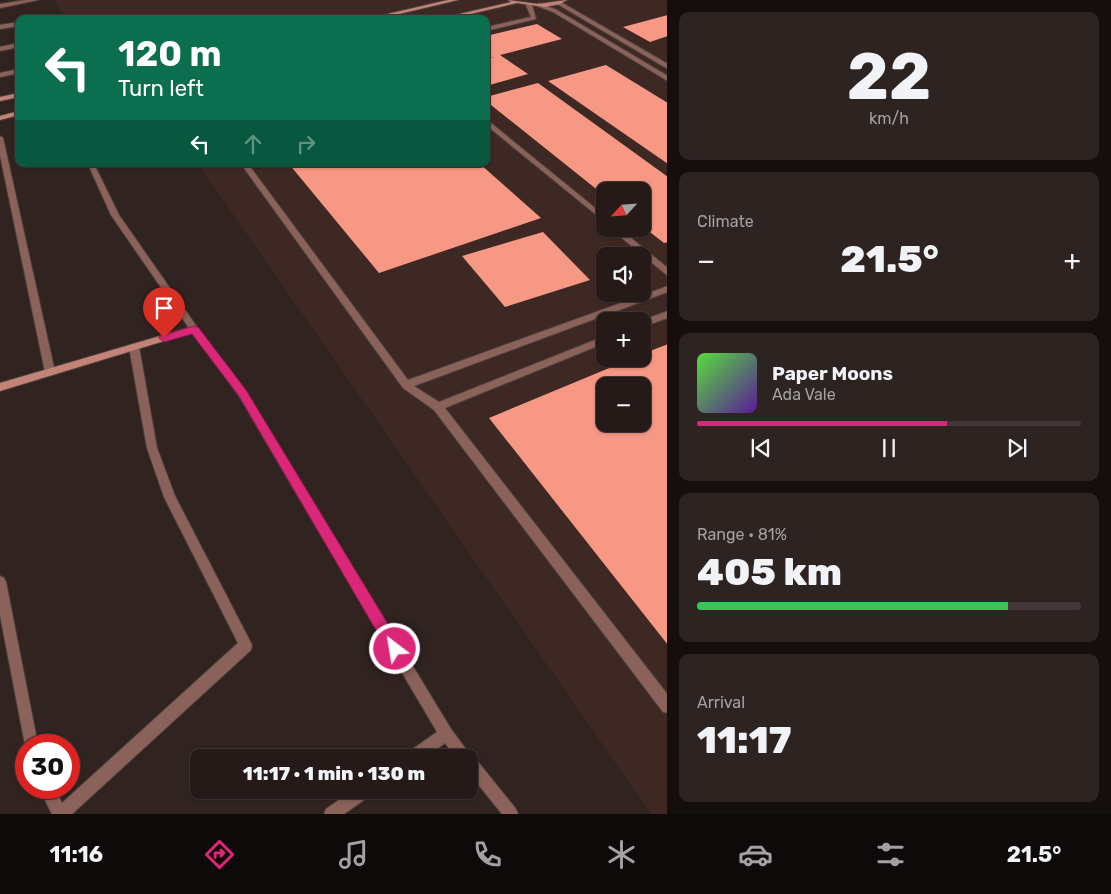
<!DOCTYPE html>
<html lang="en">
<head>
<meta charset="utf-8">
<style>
  :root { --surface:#251a18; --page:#2d2321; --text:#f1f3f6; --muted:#a3a1a2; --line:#423837; --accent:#db2777 }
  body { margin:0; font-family:Rubik,sans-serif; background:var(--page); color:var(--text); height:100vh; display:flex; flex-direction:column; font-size:19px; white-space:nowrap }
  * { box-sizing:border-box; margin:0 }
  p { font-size:16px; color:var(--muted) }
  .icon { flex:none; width:28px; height:28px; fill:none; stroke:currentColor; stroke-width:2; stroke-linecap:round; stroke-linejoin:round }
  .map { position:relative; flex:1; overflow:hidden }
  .side { display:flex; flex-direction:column; gap:12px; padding:12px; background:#140e0d; width:444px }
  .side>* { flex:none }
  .hud { position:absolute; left:15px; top:15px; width:475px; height:152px; border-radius:10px; box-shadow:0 1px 4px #0004,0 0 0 1px var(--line); background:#0b6e4f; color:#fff; overflow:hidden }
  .needle { width:32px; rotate:244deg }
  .buttons { position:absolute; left:596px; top:182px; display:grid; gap:10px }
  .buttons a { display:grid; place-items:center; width:55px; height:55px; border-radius:10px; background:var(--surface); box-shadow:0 1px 4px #0004,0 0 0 1px var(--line); font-size:25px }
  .speed { position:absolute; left:15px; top:734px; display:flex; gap:10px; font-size:25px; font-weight:700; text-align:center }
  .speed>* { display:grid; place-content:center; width:65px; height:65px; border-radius:50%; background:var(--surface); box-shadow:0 1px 4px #0004,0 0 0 1px var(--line); line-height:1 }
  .speed .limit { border:8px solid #d22; background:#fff; color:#111 }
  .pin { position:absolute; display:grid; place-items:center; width:42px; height:42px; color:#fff; margin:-51px -21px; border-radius:50% 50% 50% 0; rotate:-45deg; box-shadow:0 0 5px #0007 }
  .pin .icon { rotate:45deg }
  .me { position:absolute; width:55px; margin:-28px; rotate:329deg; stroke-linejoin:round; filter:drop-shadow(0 0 4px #0008) }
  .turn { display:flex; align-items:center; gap:18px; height:105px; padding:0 20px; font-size:22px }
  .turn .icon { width:65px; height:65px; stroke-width:2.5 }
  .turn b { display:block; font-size:35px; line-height:42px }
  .lanes { display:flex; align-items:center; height:48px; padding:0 20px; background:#0003; justify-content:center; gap:25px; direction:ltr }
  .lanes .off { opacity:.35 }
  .big { font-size:38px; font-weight:800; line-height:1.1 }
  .side .tile { flex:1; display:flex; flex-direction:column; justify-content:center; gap:8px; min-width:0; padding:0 18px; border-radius:10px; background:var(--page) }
  .side .dial { align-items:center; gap:0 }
  .dial b { font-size:65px; line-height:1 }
  .song { display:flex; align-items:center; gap:15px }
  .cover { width:60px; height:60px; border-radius:8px; background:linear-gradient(135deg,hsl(110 70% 55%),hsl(270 70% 35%)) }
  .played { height:5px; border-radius:2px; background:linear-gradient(90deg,var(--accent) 65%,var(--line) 65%) }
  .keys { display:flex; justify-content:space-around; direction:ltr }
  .heat { display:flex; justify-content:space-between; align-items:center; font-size:28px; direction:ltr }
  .charge { height:8px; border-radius:4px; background:linear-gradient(90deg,#34c759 81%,var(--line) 0) }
  .trip { position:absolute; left:190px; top:749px; width:288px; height:50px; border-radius:10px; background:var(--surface); box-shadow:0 1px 4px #0004,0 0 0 1px var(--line); font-weight:800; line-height:50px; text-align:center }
  .tab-bar { display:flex; height:80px; justify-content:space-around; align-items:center; background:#0f0a0a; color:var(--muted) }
  .tab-bar .icon { width:35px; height:35px }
  .tab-bar .on { color:var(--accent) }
  .tab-bar b { font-size:22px; color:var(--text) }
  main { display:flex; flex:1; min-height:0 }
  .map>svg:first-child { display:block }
</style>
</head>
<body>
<main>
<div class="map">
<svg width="668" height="814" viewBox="0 0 668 814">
  <rect width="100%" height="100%" fill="#312320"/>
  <path fill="#3d2823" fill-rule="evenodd" d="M55 0H667V814H651L198 164H486V19H64ZM605 191H642V229H605ZM605 256H642V294H605ZM605 321H642V359H605ZM605 386H642V424H605Z"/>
  <g fill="#f79885" fill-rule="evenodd">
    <polygon points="668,15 668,36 650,42 623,27"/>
    <polygon points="537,24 562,39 500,55 528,74 486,86 486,60 494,57 486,59 486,36"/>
    <polygon points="606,65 668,103 668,164 548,81"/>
    <polygon points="538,83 668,177 668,242 664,243 642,226 642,191 605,191 605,196 486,101 486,97"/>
    <polygon points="289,164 480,164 541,218 379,273"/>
    <polygon points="543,232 590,280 505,307 462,256"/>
    <path d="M668 344V645L489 418 631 359H642V354ZM605 386H642V424H605Z"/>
  </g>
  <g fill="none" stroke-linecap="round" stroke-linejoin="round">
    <defs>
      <g id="street">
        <polygon points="26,0 38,0 0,8 0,4"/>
        <polygon points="559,1 668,64 668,69 557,4 556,3"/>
        <polygon points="529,3 532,5 536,19 486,31 486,27 531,17 526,5"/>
        <polygon points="539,3 557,10 668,76 668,81 553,12 537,6 536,5"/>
        <polygon points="19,22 19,26 0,29 0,25"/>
        <polygon points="19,43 19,47 0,51 0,47"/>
        <polygon points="19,69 19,73 0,77 0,73"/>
        <polygon points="486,119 605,216 605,222 486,125"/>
        <polygon points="0,136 3,138 55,372 50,376 45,372 0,155"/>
        <polygon points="88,164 94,164 119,215 197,327 245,390 451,729 471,756 474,757 516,809 518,814 502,814 469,773 469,758 456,758 445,743 425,758 405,758 407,753 437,732 239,396 191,331 111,215"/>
        <polygon points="241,164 248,164 408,380 668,286 668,292 414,386 439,402 605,336 605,343 445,408 668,695 668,713 663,712 434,410 403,388"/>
        <polygon points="611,229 620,229 668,268 668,276"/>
        <polygon points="668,311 668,318 642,327 642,321 640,321"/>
        <polygon points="134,344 139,347 157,448 175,496 252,645 251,650 72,814 52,814 39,788 54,788 62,803 238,643 164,497 147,448 129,347"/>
        <polygon points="0,576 4,578 6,582 38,745 26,745 26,750 0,615"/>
        <polygon points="353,790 373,790 371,795 344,814 324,814 326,809"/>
      </g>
      <g id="secondary">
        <polygon points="448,0 458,0 378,19 366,19"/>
        <polygon points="508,0 538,4 567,0 560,4 545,7 517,3 449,19 438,19 511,2"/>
        <polygon points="19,93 19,97 0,101 0,97"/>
        <polygon points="19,111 19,115 0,120 0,116"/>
        <polygon points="194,326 199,329 197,331 0,391 0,383"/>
      </g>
    </defs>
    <use href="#street" stroke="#4d403d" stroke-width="2"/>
    <use href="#secondary" stroke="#4d403d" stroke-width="2"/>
    <use href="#street" fill="#8a625a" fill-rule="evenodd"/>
    <use href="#secondary" fill="#c38377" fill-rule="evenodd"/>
  </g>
  <polygon fill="#db2777" stroke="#8e194d" points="194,326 198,327 246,390 400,644 402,649 400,654 395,656 390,654 239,396 192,334 164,342 159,338 160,336"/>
</svg>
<div class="buttons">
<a><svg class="needle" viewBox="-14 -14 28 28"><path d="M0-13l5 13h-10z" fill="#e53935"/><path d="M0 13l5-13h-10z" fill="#a3a1a2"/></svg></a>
<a><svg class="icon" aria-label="sound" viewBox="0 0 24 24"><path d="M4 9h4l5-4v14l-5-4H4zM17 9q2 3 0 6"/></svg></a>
<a>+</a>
<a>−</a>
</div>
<div class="speed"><div class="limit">30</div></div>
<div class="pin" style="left:164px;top:338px;background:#d93025"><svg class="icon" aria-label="arrive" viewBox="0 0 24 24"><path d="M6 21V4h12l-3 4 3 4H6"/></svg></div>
<svg class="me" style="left:395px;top:649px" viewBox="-20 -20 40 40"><circle r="17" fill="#db2777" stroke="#fff" stroke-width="3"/><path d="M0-11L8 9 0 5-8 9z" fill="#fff"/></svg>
<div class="trip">11:17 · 1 min · 130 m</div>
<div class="hud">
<div class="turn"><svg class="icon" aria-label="left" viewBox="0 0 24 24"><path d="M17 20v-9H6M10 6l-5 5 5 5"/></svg><div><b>120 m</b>Turn left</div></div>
<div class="lanes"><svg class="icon" aria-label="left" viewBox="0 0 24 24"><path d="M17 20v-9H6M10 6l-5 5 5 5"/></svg><svg class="icon off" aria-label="ahead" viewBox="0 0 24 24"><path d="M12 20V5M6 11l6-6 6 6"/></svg><svg class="icon off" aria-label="right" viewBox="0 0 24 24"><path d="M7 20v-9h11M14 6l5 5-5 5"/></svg></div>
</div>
</div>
<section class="side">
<div class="tile dial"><b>22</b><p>km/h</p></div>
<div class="tile"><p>Climate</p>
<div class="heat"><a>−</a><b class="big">21.5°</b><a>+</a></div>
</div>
<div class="tile">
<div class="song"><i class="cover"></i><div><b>Paper Moons</b><p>Ada Vale</p></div></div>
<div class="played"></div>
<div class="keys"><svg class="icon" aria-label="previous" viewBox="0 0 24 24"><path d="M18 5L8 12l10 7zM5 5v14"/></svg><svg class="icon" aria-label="pause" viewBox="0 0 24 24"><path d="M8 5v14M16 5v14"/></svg><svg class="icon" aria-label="next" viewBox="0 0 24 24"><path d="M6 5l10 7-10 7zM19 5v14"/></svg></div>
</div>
<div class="tile"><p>Range · 81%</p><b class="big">405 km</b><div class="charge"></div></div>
<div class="tile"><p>Arrival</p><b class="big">11:17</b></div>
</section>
</main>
<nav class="tab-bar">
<b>11:16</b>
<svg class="icon on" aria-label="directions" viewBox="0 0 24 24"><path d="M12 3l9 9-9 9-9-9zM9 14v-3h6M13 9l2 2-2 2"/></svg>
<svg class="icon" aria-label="music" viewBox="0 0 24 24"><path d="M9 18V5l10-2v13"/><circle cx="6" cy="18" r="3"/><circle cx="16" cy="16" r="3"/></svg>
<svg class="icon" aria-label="phone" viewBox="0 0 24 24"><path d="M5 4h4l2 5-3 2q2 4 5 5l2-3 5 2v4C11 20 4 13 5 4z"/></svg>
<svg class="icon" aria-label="climate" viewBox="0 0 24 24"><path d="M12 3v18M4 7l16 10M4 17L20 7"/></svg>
<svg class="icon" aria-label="car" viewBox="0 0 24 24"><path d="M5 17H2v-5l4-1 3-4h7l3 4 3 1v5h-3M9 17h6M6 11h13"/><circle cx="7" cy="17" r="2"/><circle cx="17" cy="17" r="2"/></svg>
<svg class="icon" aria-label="filters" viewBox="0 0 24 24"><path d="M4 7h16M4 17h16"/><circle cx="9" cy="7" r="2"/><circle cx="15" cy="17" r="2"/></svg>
<b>21.5°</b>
</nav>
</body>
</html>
